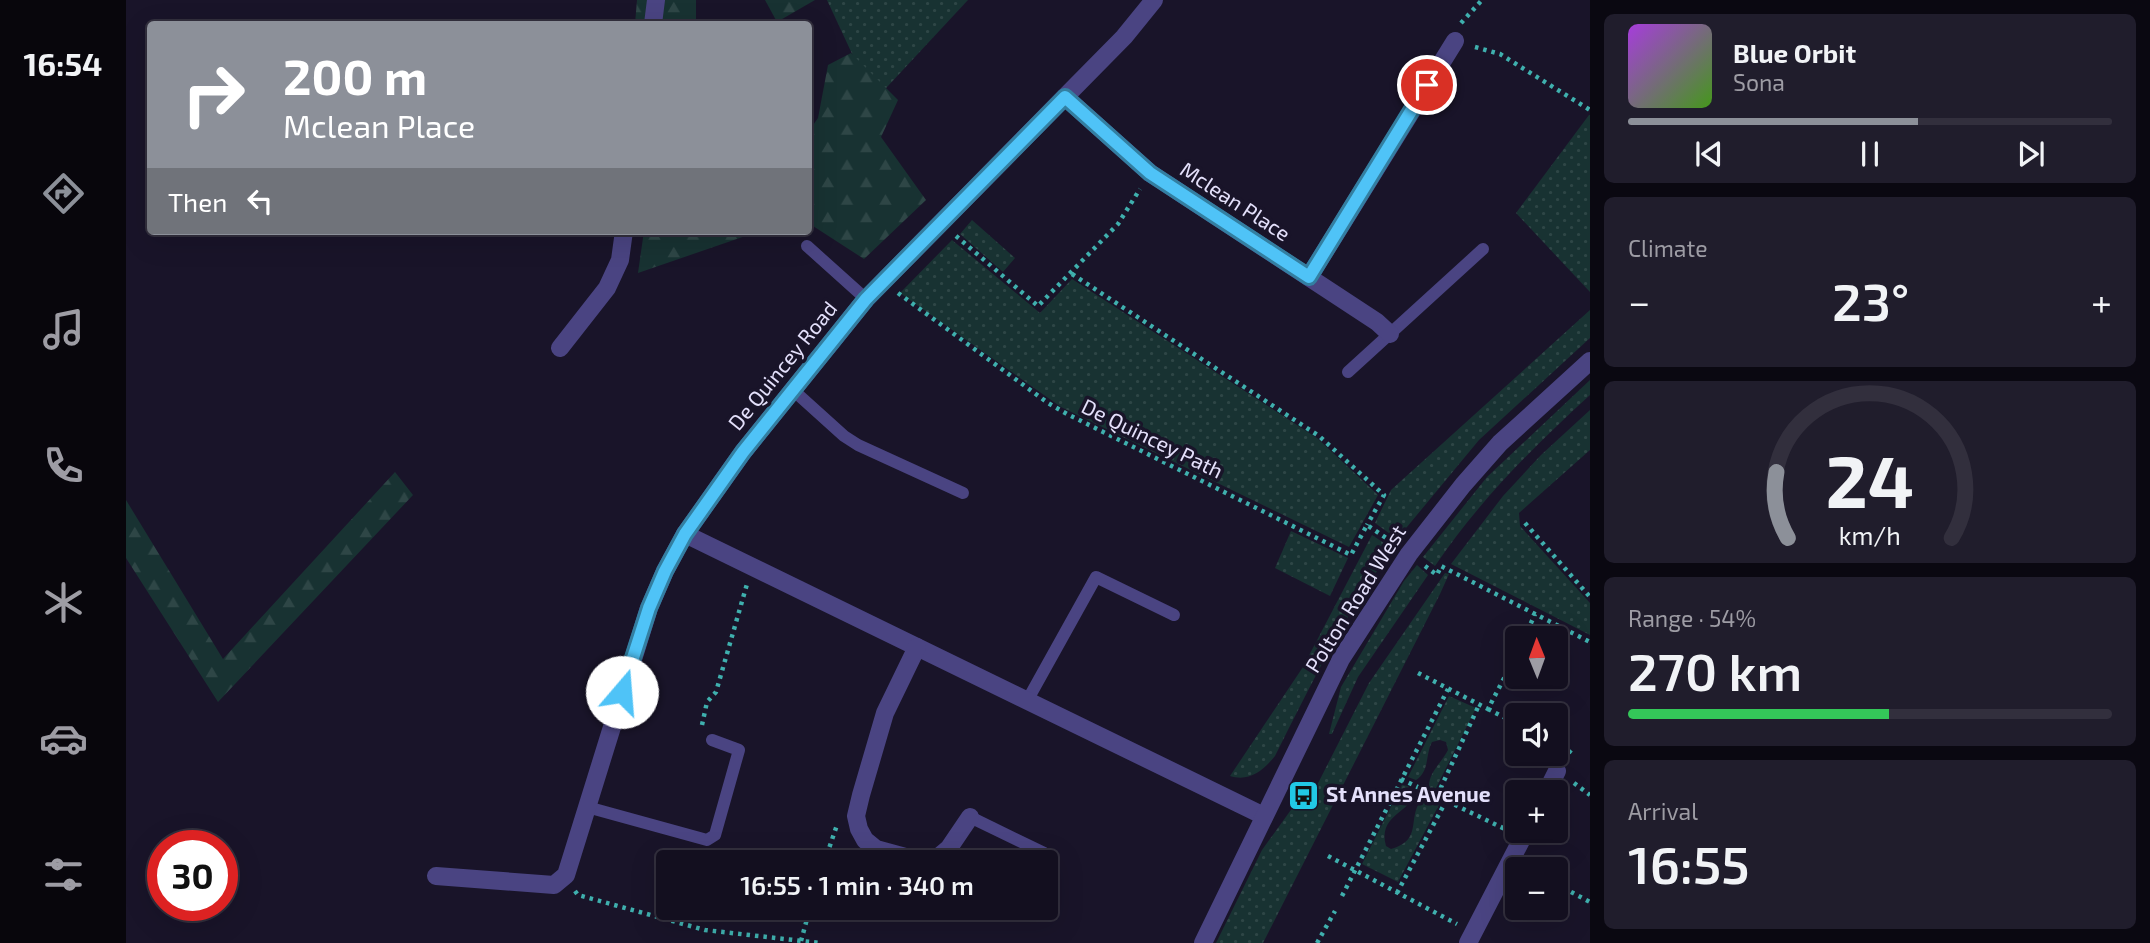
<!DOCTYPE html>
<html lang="en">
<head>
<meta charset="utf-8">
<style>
  :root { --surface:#130f1f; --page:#201d2c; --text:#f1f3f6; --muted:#9d9ca4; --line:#322f3d; --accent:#8c9099 }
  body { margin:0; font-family:"Exo 2",sans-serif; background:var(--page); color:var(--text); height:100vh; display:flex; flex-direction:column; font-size:26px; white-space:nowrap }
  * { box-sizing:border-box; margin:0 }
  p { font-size:23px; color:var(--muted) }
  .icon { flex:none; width:38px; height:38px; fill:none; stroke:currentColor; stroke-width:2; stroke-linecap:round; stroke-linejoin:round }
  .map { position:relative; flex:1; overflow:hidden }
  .panel { display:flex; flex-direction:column; gap:14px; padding:14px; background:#0a0811; width:560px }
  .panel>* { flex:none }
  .guide { position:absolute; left:21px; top:21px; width:665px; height:214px; border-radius:7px; box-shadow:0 7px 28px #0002,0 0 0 2px var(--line); background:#8c9099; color:#fff; overflow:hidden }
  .needle { width:46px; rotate:359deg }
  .buttons { position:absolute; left:1379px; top:626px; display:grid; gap:14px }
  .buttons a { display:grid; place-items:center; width:63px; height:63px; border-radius:7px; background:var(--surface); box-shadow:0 7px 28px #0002,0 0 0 2px var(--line); font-size:35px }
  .speed { position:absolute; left:21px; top:830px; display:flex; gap:14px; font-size:35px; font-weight:700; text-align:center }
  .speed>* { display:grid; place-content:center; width:91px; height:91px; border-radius:50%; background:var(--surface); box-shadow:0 7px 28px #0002,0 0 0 2px var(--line); line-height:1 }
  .speed .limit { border:10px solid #d22; background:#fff; color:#111 }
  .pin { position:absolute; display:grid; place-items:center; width:60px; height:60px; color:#fff; margin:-30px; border:4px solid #fff; border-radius:50%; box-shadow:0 2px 7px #0007 }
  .me { position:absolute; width:77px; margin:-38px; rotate:18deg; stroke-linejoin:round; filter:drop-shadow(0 0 5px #0008) }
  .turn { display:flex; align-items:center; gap:24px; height:147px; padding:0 21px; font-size:32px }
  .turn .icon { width:91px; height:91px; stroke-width:2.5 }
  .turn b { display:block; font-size:49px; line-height:60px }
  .then { display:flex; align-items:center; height:66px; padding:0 21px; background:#0003; gap:14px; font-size:26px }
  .big { font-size:52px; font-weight:600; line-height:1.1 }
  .panel .widget { flex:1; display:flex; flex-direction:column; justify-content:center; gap:10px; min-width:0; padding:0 24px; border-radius:10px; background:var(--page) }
  .panel .dial { align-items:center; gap:0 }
  .dial svg { height:182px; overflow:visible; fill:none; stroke:var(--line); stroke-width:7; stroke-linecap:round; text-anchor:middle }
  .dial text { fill:var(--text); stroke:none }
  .song { display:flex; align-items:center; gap:21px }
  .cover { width:84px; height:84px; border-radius:10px; background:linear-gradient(135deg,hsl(280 70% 55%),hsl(100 70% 35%)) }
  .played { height:7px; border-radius:4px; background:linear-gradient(90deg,var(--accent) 60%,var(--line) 60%) }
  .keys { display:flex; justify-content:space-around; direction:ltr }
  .heat { display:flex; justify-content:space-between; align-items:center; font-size:38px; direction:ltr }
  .charge { height:10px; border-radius:5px; background:linear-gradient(90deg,#34c759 54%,var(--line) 0) }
  .trip { position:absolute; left:530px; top:850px; width:402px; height:70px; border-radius:7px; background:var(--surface); box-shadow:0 7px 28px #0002,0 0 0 2px var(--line); font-weight:600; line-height:70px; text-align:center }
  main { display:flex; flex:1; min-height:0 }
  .tab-bar { display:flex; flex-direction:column; width:126px; justify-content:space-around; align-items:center; background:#08060c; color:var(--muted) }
  .tab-bar .icon { width:49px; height:49px }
  .tab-bar .active { color:var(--accent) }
  .tab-bar b { font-size:32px; color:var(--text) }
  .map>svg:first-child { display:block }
</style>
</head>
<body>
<main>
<nav class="tab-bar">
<b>16:54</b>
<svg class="icon active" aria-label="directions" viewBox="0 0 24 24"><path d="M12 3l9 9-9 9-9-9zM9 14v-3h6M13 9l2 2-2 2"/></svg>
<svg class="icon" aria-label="music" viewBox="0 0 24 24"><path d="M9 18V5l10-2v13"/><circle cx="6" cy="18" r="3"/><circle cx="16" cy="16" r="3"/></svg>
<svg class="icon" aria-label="phone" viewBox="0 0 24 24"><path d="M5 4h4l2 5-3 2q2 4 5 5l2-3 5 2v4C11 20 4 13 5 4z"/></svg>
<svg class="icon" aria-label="climate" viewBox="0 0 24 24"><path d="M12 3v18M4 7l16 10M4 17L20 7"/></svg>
<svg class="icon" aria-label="car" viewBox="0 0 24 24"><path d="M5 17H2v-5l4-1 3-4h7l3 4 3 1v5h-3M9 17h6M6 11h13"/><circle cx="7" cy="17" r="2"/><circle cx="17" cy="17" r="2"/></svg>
<svg class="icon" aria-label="filters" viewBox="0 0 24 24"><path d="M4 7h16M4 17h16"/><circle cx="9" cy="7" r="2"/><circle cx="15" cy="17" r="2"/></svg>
</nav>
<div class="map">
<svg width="1464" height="943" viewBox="0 0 1464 943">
  <defs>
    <pattern id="grass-dots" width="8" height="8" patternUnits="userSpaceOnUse" patternTransform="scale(1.75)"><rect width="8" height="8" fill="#183232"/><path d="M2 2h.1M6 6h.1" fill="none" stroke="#2e4646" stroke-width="1.8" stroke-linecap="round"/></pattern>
    <pattern id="forest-firs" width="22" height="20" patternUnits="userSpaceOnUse" patternTransform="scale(1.75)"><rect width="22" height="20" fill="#183232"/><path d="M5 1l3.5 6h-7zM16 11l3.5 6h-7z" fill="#2e4646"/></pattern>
  </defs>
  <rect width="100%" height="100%" fill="#191429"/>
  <g fill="url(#grass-dots)">
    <polygon points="701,0 842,0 748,101"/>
    <polygon points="1463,115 1464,115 1464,292 1390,213"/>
    <polygon points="846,220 889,258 877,272 834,234"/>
    <polygon points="826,240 914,313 946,279 1191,438 1252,495 1223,547 935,407 774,293"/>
    <polygon points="1464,310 1464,338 1353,440 1271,539 1249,523 1265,490"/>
    <path d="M1464 380V395C1405 449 1354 500 1309 566L1297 557 1361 477Z"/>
    <polygon points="1464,410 1464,450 1393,513 1394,526 1464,603 1464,635 1325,564 1377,496 1415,455"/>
    <polygon points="1165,531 1222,558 1204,596 1149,568"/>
    <path d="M1246 535 1267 549C1219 613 1185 685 1149 756 1137 771 1123 782 1104 776L1177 667Z"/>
    <polygon points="1291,565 1302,575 1232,677 1206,734 1203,734 1215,687 1278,581"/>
    <polygon points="1319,573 1323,574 1314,594 1137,943 1090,943 1136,850 1172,800 1185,797 1243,683"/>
    <path d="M1323 696 1350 708 1308 792 1303 789C1302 772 1315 764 1322 750L1320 742 1314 740 1306 742C1299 755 1304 771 1290 780L1282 777Z"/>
    <path d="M1276 785 1282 786 1287 796C1281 814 1252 816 1260 846L1265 849C1297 840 1281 819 1295 800L1303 798 1314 803 1272 882 1236 864Z"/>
  </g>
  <g fill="url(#forest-firs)">
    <polygon points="511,0 570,0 570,24 509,24"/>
    <polygon points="639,0 689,0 651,22"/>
    <polygon points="725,53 772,100 755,137 800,200 738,259 687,226 683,226 683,131 692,118 702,65"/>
    <polygon points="518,231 634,231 512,273"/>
    <polygon points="269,472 287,495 92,702 0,558 0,500 97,659"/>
  </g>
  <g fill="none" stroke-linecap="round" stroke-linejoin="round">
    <g stroke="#3fb0ae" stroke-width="4.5" stroke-dasharray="3.5 5" stroke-linecap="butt">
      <polyline points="1335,23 1356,0"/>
      <polyline points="1349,47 1374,54 1464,110"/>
      <polyline points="830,236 912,306 992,224 1014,189"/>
      <polyline points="946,274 1193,436 1258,495 1241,525"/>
      <polyline points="772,293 922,403 941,414 1225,555 1241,525 1266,542"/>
      <polyline points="1399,523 1464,597"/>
      <polyline points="1299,566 1311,575 1315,566 1464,642"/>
      <polyline points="1398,639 1409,614"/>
      <polyline points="1292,673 1362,709 1387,661"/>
      <polyline points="1362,709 1391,724"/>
      <polyline points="576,725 581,702 590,692 621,584"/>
      <polyline points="1430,742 1445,750 1441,755"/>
      <polyline points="1275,779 1379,829"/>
      <polyline points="1448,783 1464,795"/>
      <polyline points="1311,796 1353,705"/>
      <polyline points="1202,856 1331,924"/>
      <polyline points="698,863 711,825"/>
      <polyline points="1430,884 1464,902"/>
      <polyline points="449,891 452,895 579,930 694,943"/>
      <polyline points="1271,893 1320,801"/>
      <polyline points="1216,896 1322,689"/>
      <polyline points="675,941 684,908"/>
      <polyline points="1191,943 1209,911"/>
    </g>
    <g stroke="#4a4482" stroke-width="12">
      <polyline points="681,246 740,299"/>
      <polyline points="1222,372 1357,249"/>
      <polyline points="667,390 718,436 732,445 837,493"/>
      <polyline points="901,701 970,577 1048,615"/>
      <polyline points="461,807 581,840 589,835 613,750 586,740"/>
      <polyline points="844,817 918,853"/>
    </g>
    <g stroke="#4a4482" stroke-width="18">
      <polyline points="527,24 530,0"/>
      <polyline points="939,97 1024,173 1251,322 1264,334"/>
      <polyline points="1183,277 1329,41"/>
      <polyline points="434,348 481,288 494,260 498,231"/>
      <polyline points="559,534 1138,816"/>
      <polyline points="791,647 759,713 735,795 730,816 733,829 739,840 750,849 794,861 810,859 823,848 844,817"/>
      <polyline points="1420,793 1431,771"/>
      <polyline points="310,876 428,885 440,875 523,608 539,571 559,534 617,452 740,299 998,37 1028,0"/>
      <polyline points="1342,943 1400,831"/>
    </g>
    <polyline stroke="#4a4482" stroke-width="18" points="1077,943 1215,659 1283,554 1337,485 1374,443 1464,361"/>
  </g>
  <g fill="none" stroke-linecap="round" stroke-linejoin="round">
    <defs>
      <polyline id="route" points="496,692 523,608 539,571 559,534 617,452 740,299 939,97 1024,173 1183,277 1301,85"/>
    </defs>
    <use href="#route" stroke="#337fa1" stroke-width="18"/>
    <use href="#route" stroke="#4fc3f7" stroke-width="12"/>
  </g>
  <defs>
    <symbol id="bus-square" viewBox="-11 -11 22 22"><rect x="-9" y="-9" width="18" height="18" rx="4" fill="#21c8e5" stroke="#191429"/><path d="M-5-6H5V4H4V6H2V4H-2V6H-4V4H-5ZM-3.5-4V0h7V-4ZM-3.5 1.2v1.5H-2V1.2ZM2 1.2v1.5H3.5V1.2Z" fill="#111"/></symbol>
  </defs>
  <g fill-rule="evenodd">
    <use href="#bus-square" x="1160" y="778" width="35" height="35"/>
  </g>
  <g text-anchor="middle" stroke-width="7" stroke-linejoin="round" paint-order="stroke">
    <g font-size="21" fill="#e4e0fb" stroke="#191429">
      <text transform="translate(1109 202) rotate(33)" y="7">Mclean Place</text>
      <text transform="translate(657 366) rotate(-51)" y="7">De Quincey Road</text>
      <text transform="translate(1026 439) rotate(26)" y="7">De Quincey Path</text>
      <text transform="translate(1230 599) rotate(-58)" y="7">Polton Road West</text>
    </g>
    <g font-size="21" font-weight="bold" fill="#e4e0fb" stroke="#191429" text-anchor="start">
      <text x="1200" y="802">St Annes Avenue</text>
    </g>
  </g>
</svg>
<div class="buttons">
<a><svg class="needle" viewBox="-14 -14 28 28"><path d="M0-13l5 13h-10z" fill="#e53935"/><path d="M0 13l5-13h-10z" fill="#9d9ca4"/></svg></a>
<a><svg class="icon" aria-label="sound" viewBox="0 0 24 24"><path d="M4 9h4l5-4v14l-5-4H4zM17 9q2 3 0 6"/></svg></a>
<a>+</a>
<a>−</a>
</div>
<div class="speed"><div class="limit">30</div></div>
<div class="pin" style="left:1301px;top:85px;background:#d93025"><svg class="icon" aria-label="arrive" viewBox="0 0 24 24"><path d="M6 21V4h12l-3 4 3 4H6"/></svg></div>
<svg class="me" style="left:496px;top:692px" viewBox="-20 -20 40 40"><circle r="19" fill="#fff"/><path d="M0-13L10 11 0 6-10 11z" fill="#4fc3f7"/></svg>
<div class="trip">16:55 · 1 min · 340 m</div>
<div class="guide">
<div class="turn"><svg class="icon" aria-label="right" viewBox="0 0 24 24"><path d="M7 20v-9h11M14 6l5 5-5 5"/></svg><div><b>200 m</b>Mclean Place</div></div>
<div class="then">Then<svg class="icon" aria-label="left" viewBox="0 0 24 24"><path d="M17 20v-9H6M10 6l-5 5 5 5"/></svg></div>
</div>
</div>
<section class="panel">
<div class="widget">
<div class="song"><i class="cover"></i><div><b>Blue Orbit</b><p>Sona</p></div></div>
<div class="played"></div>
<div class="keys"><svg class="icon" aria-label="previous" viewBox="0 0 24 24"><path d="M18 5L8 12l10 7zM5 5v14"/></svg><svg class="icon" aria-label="pause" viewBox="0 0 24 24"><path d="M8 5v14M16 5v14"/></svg><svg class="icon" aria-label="next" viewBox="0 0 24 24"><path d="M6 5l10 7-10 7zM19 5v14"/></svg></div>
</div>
<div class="widget"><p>Climate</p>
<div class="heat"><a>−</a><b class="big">23°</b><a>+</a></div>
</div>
<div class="widget dial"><svg viewBox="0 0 100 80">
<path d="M14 69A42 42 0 1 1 86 69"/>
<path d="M14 69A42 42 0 0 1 9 40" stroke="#8c9099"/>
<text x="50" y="56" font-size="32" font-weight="700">24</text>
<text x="50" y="72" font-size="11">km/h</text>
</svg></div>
<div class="widget"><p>Range · 54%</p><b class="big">270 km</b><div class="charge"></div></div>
<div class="widget"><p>Arrival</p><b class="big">16:55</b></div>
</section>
</main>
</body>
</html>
